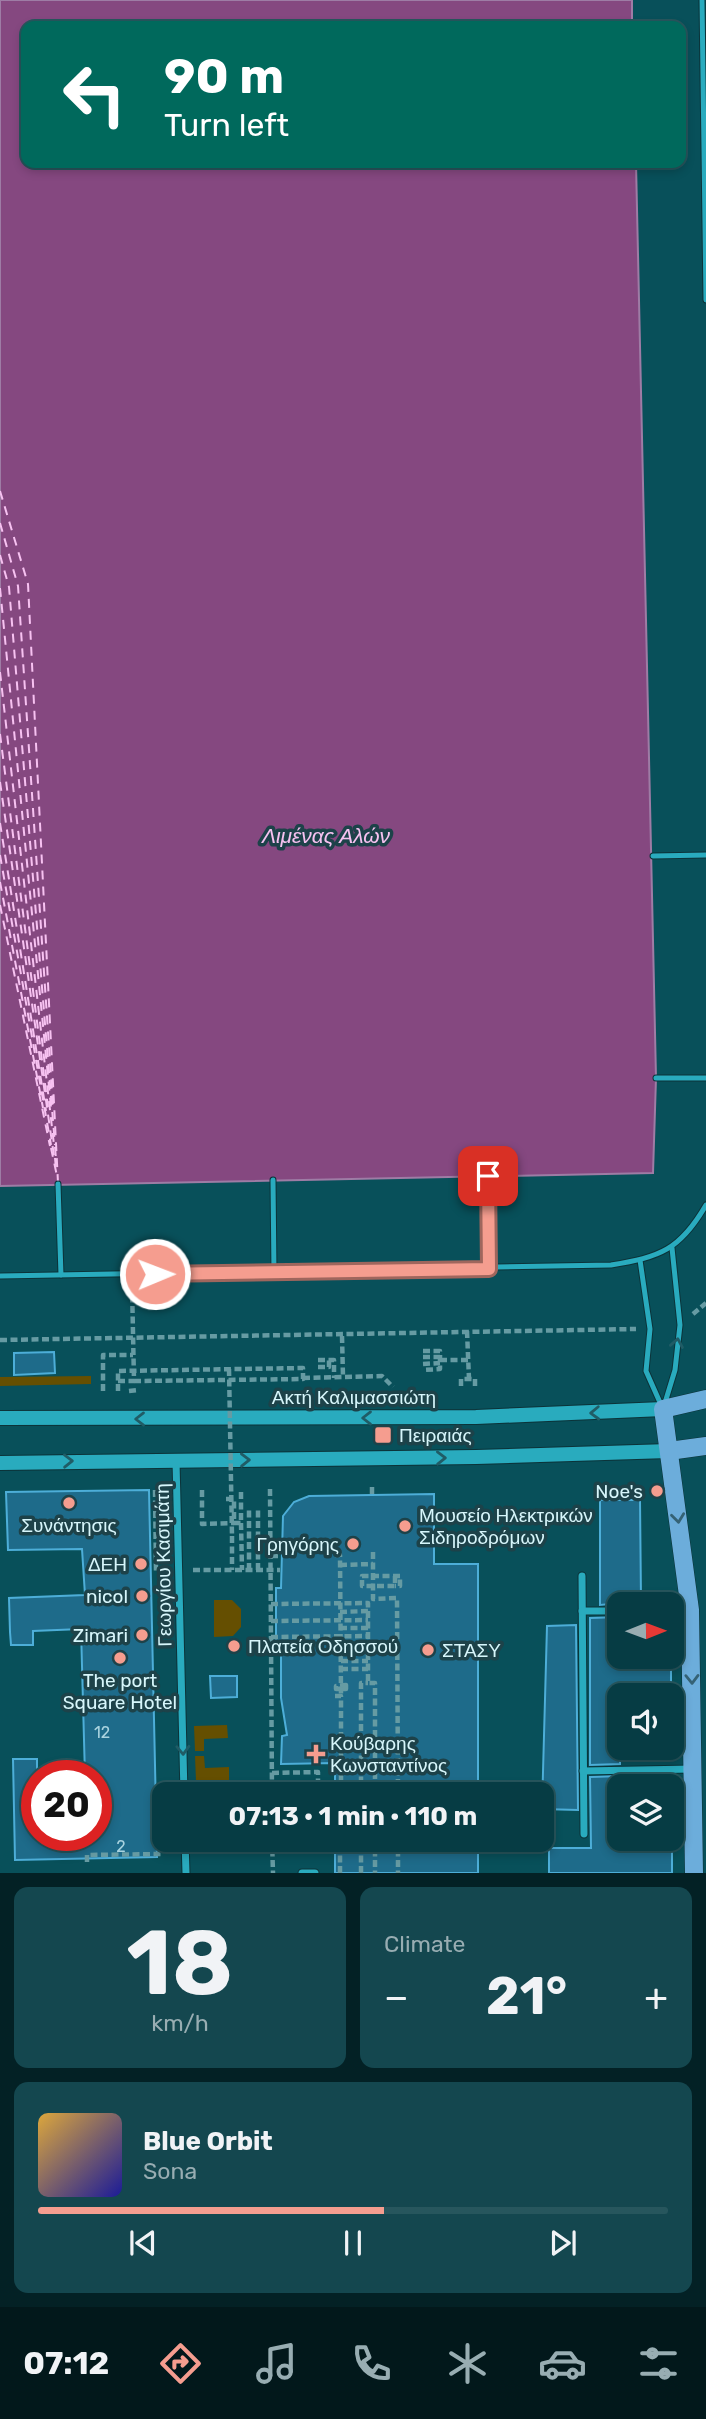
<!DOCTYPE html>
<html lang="en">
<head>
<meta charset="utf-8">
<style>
  :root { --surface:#063c44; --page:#14474f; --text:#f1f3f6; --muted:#98adb2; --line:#27565d; --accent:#f59d8f }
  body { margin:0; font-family:Rubik,sans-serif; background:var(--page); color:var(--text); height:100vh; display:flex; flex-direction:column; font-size:26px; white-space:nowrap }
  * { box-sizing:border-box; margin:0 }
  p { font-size:23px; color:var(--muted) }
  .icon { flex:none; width:38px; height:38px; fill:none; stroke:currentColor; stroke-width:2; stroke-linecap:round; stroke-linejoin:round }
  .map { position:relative; height:1873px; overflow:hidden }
  .sheet { display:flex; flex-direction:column; gap:14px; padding:14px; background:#032125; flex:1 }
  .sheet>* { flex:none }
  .banner { position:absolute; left:21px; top:21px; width:665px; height:147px; border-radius:14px; box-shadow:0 4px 10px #0003,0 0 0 2px var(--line); background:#00695c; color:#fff; overflow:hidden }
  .needle { width:46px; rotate:89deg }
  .buttons { position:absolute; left:607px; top:1592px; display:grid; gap:14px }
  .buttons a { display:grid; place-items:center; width:77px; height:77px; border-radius:14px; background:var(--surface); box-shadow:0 4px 10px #0003,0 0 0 2px var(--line); font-size:35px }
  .speed { position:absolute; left:21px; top:1760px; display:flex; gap:14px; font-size:35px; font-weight:700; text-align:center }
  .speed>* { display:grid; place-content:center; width:91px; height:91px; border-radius:50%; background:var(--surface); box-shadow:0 4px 10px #0003,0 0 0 2px var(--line); line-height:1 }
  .speed .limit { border:10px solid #d22; background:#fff; color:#111 }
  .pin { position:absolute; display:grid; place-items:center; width:60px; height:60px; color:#fff; margin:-30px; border-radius:14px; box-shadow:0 4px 10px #0006 }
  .me { position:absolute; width:77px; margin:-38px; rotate:89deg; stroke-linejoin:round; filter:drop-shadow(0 0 5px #0008) }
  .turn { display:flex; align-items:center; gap:24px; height:147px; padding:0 28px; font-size:32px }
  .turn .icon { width:91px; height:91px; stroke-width:2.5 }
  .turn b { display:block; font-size:49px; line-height:60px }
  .big { font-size:52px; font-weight:700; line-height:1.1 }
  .sheet .tile { flex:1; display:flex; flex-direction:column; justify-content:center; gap:10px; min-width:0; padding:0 24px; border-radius:14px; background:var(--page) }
  .sheet .dial { align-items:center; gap:0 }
  .dial b { font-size:91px; line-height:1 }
  .song { display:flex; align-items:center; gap:21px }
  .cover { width:84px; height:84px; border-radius:10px; background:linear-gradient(135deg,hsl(40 70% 55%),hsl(240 70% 35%)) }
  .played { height:7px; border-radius:4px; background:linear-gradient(90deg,var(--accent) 55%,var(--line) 55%) }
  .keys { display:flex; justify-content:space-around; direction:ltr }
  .heat { display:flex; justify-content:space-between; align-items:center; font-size:38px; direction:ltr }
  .sheet .tiles { flex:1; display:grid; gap:14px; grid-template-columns:1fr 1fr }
  .tile:last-child { grid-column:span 2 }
  .trip { position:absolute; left:152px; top:1782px; width:402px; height:70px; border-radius:14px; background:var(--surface); box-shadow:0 4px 10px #0003,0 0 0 2px var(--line); font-weight:700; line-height:70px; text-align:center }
  .tabs { display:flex; height:112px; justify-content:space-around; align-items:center; background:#02181b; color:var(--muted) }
  .tabs .icon { width:49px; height:49px }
  .tabs .on { color:var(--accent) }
  .tabs b { font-size:32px; color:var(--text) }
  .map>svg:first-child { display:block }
</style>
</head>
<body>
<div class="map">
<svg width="706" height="1873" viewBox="0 0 706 1873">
  <rect width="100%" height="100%" fill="#08505a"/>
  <g fill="#654f01">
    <polygon points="91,1376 91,1384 0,1386 0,1377"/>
    <polygon points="214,1600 232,1600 241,1609 241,1627 233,1636 214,1637"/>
    <polygon points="227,1725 228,1738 204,1739 204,1751 195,1751 194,1726"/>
    <polygon points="195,1756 204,1756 205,1768 229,1767 229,1780 196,1781"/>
  </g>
  <polygon fill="#854880" stroke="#9e7ca5" stroke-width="2" points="0,0 632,0 632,26 26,26 26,163 636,163 656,1078 653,1173 0,1186"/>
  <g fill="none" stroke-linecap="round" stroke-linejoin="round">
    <g stroke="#f7c2f1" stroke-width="2" stroke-dasharray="9 7" stroke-linecap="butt">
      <polyline points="0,491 28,584 58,1183"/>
      <polyline points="0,523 18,586 53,1106"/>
      <polyline points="0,555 9,587 55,1145"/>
      <polyline points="0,588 51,1107"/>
      <polyline points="0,672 54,1145"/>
      <polyline points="0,734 48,1107"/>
      <polyline points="0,782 54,1156"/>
      <polyline points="0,823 46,1111"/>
      <polyline points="0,855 51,1145"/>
      <polyline points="0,882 43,1108"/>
      <polyline points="0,905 50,1146"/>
      <polyline points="55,1147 56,1159"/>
      <polyline points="51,1148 57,1176"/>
      <polyline points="55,1158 56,1169"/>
    </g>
  </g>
  <g fill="#1e6b8a" stroke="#4daed8" stroke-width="2">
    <polygon points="54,1352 55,1373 14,1375 14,1353"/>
    <polygon points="149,1490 157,1857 15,1860 13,1759 37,1759 37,1836 96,1836 96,1776 85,1776 81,1629 33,1631 33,1645 11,1645 10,1632 9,1598 85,1595 82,1549 8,1550 6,1492"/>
    <polygon points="434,1494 434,1564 478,1564 478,1794 335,1794 335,1763 281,1764 282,1736 287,1735 281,1698 281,1653 276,1653 276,1588 281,1588 283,1516 294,1502 309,1496"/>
    <polygon points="600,1500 640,1500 641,1601 600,1605"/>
    <polygon points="620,1617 620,1657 671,1657 671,1696 620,1696 620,1764 590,1765 590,1618"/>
    <polygon points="576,1625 578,1810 542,1809 547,1626"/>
    <polygon points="210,1676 237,1676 237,1697 211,1698"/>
    <polygon points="620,1776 620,1839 672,1839 672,1873 549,1873 549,1848 591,1848 590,1777"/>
    <rect x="335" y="1839" width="143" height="34"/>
  </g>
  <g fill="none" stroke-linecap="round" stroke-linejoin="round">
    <defs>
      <g id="lane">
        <polyline points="702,0 706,300"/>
        <polyline points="653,856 706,855"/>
        <polyline points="656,1078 706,1078"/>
        <polyline points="488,1176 489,1269"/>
        <polyline points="273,1180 274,1272"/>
        <polyline points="58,1184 61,1275"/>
        <polyline points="640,1260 650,1329 646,1371 662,1407"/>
        <path d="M0 1276 611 1265C660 1257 680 1250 706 1205"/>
        <polyline points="664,1406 675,1370 680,1325 672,1248"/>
      </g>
      <g id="street">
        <polyline points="176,1461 184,1794"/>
        <polyline points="582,1576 584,1834"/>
        <polyline points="672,1610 689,1610"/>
        <polyline points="582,1611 620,1611"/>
        <polyline points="583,1771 692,1769"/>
        <polyline points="185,1839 186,1873"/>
        <polyline points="302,1873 315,1873"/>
      </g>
      <g id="secondary">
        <polyline points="0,1418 476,1417 663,1409"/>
        <polyline points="0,1463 476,1457 669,1451"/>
      </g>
      <g id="primary">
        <polyline points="669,1451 706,1446"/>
        <polyline points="694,1873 690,1610 663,1409 706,1399"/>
      </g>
    </defs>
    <use href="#lane" stroke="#0c3339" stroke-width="7"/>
    <use href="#street" stroke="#0c3339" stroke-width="9"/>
    <use href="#secondary" stroke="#0c3339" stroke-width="16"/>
    <use href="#primary" stroke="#0c3339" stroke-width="19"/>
    <g stroke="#669ba3" stroke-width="4.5" stroke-dasharray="7 3.5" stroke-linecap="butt">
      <polyline points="693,1314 706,1303"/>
      <polyline points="467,1331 469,1379"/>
      <polyline points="342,1336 343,1377"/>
      <polyline points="0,1340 636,1329"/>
      <polyline points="423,1351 440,1351 440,1369 423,1370"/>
      <polyline points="423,1357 440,1357"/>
      <polyline points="318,1360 334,1360 334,1378"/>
      <polyline points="440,1360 468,1360"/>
      <polyline points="423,1364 440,1363"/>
      <polyline points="318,1367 329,1367 329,1360"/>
      <polyline points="303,1378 382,1376 393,1387"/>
      <polyline points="118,1381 134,1381 132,1285"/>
      <polyline points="461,1386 461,1379 475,1379 475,1386"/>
      <polyline points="103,1391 103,1355 133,1355"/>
      <polyline points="118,1391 118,1371 303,1368 303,1379 134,1381"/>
      <polyline points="129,1391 138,1390"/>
      <polyline points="372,1487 372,1496"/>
      <polyline points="270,1489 272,1794"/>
      <polyline points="155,1490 156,1571"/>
      <polyline points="202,1490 202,1524 234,1523"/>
      <polyline points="226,1499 234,1499 234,1523 241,1523 241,1489"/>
      <polyline points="241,1523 242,1570"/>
      <polyline points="232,1536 232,1570"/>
      <polyline points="373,1552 373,1599 397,1598 398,1794"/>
      <polyline points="335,1555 340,1555 341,1696"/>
      <polyline points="271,1556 281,1556"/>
      <polyline points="340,1565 373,1564"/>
      <polyline points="193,1570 280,1570"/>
      <polyline points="249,1570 249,1507"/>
      <polyline points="258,1570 258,1507"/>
      <polyline points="395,1576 395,1586 362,1586 362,1576 400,1576 400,1586 395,1586"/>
      <polyline points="271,1604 368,1603 368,1683 375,1683 375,1794"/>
      <polyline points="340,1612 368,1611"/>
      <polyline points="271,1621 368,1620"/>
      <polyline points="340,1628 368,1628"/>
      <polyline points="271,1637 368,1636"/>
      <polyline points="341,1644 368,1644"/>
      <polyline points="341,1652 368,1652"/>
      <polyline points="341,1661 368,1661"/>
      <polyline points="341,1669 368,1669"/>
      <polygon points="346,1685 346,1689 336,1689 336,1686"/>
      <polyline points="335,1696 341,1696 341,1794"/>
      <polyline points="272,1773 318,1772 318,1794"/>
      <polyline points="328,1794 328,1788 341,1788"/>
      <polyline points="361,1794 361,1683 368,1683"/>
      <polyline points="272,1839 273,1873"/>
      <polyline points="375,1839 375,1873"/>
      <polyline points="398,1839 398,1873"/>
      <polyline points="87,1862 87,1855 162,1854"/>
      <polyline points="340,1873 340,1839"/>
      <polyline points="361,1873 361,1839"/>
    </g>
    <use href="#lane" stroke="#29abbe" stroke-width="5"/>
    <use href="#street" stroke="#29abbe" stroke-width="7"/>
    <use href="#secondary" stroke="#29abbe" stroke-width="14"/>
    <use href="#primary" stroke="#6caddb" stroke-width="18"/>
    <polyline stroke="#669ba3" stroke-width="4.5" stroke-dasharray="7 3.5" stroke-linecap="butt" points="229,1369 232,1536"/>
  </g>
  <defs><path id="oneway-chevron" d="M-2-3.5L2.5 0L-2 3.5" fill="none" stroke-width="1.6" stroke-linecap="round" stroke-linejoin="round" transform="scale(1.75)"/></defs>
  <g stroke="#205c66">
    <use href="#oneway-chevron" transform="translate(677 1343) rotate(-80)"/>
    <use href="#oneway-chevron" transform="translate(595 1413) rotate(178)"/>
    <use href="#oneway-chevron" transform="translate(367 1418) rotate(180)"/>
    <use href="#oneway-chevron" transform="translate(140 1419) rotate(180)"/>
    <use href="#oneway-chevron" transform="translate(441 1458) rotate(-1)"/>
    <use href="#oneway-chevron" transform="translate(245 1460) rotate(-1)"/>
    <use href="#oneway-chevron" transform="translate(68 1461) rotate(-1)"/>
    <use href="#oneway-chevron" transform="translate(183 1750) rotate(88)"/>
  </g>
  <g stroke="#356275">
    <use href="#oneway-chevron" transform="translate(678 1518) rotate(83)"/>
    <use href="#oneway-chevron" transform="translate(692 1679) rotate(89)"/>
  </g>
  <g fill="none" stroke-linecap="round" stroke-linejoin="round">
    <defs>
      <polyline id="route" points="155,1274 489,1269 488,1176"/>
    </defs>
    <use href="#route" stroke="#9f665d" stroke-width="18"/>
    <use href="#route" stroke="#f59d8f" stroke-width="12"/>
  </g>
  <g fill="#f59d8f" stroke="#1d4249" stroke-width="2.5">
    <rect x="374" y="1426" width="18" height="18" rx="3.5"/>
    <circle cx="657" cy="1491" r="7"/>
    <circle cx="69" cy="1503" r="7"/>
    <circle cx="405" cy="1526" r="7"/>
    <circle cx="353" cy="1544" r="7"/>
    <circle cx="141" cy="1564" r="7"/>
    <circle cx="142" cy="1596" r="7"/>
    <circle cx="142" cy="1635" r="7"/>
    <circle cx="234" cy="1646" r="7"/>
    <circle cx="428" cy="1650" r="7"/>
    <circle cx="120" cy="1658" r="7"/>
    <path d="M312.5 1743.5h7v7h7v7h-7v7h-7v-7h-7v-7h7z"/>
  </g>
  <g text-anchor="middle" stroke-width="7" stroke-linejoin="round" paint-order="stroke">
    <g font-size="16" fill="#a9d3df">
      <text x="102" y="1738">12</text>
      <text x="121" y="1852">2</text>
    </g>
    <g font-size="19" fill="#d7f6fb" stroke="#1d4249">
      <text x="354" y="1404">Ακτή Καλιμασσιώτη</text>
      <text transform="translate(163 1565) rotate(-91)" y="7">Γεωργίου Κασιμάτη</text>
    </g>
    <g font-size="19" fill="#d7f6fb" stroke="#1d4249" text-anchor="start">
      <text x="399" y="1442">Πειραιάς</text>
      <text x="643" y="1498" text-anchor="end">Noe's</text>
      <text x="419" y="1522">Μουσείο Ηλεκτρικών<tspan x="419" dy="22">Σιδηροδρόμων</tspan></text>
      <text x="69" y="1532" text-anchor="middle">Συνάντησις</text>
      <text x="339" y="1551" text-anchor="end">Γρηγόρης</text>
      <text x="127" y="1571" text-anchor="end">ΔΕΗ</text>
      <text x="128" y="1603" text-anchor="end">nicol</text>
      <text x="128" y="1642" text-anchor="end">Zimari</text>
      <text x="248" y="1653">Πλατεία Οδησσού</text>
      <text x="442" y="1657">ΣΤΑΣΥ</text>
      <text x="120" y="1687" text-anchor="middle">The port<tspan x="120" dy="22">Square Hotel</tspan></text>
      <text x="330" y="1750">Κούβαρης<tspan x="330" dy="22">Κωνσταντίνος</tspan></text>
    </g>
    <g font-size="21" font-style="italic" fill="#f7c2f1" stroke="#1d4249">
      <text x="326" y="843">Λιμένας Αλών</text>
    </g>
  </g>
</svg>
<div class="buttons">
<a><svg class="needle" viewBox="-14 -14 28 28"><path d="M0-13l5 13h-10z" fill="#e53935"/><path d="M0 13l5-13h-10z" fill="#98adb2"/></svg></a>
<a><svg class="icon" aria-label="sound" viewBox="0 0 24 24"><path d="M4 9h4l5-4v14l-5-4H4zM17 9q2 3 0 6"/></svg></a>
<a><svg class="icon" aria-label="layers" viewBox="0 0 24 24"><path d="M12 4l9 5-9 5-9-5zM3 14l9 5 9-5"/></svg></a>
</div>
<div class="speed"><div class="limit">20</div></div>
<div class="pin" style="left:488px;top:1176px;background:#d93025"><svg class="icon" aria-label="arrive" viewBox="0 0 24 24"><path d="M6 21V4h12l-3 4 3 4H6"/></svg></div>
<svg class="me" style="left:155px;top:1274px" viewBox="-20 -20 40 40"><circle r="17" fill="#f59d8f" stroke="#fff" stroke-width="3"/><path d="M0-11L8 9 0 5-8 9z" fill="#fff"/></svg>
<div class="trip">07:13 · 1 min · 110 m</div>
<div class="banner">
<div class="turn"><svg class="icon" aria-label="left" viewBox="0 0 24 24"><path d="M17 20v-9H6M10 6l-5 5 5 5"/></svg><div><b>90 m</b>Turn left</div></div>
</div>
</div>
<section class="sheet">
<div class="tiles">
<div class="tile dial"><b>18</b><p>km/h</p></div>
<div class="tile"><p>Climate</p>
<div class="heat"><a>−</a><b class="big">21°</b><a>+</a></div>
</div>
<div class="tile">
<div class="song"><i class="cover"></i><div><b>Blue Orbit</b><p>Sona</p></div></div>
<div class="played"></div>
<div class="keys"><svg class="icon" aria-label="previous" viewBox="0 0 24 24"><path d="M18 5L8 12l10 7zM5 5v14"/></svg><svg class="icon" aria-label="pause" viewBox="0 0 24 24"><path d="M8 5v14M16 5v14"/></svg><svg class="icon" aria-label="next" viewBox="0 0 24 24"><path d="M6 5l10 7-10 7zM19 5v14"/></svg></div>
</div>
</div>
</section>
<nav class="tabs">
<b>07:12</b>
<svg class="icon on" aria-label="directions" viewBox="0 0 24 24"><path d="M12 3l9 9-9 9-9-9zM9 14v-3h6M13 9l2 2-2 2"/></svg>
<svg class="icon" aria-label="music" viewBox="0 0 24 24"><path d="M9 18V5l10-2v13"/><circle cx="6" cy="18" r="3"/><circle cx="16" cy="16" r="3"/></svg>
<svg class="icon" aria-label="phone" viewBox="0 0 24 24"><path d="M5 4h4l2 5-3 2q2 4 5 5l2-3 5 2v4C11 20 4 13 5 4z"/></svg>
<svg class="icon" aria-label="climate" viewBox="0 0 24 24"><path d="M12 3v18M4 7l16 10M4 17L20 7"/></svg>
<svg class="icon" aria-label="car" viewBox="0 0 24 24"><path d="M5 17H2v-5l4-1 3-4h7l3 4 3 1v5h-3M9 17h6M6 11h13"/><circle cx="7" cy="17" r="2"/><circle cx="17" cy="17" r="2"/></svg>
<svg class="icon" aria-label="filters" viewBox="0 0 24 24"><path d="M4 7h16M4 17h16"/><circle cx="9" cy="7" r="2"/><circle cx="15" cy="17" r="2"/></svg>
</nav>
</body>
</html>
